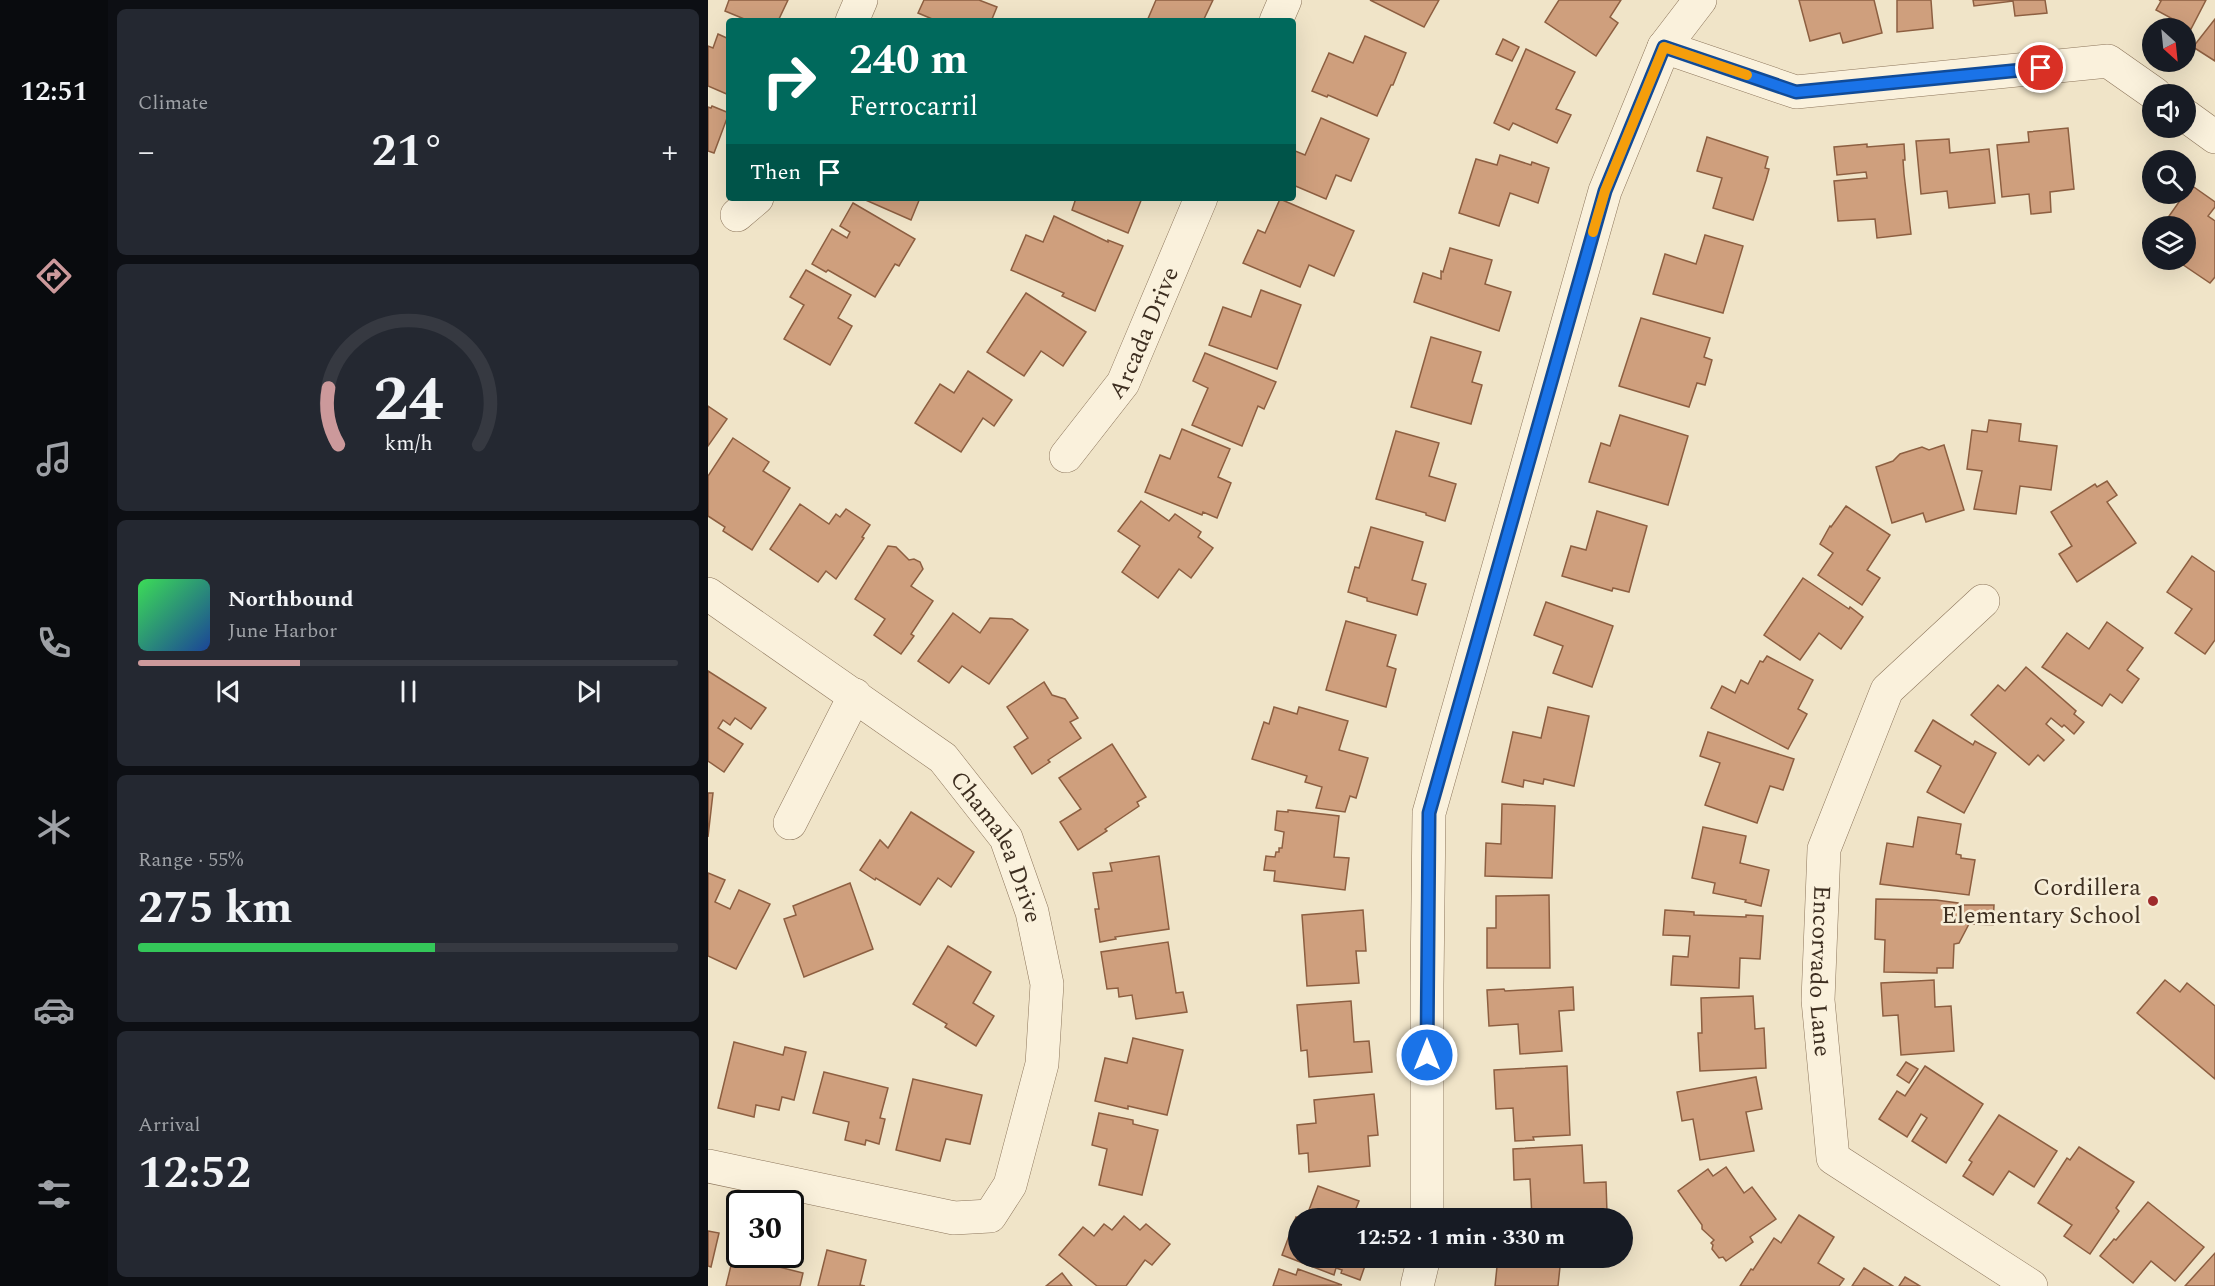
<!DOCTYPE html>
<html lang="en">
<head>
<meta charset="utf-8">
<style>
  :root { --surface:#171b24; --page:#242831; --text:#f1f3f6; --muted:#9ea1a6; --line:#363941; --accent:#cc999b }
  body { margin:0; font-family:Spectral,serif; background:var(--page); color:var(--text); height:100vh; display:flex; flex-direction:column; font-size:22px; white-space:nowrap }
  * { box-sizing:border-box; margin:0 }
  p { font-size:20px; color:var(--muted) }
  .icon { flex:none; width:33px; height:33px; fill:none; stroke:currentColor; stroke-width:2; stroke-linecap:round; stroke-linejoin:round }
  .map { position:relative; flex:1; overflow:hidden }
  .details { display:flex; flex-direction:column; gap:9px; padding:9px; background:#0d0f14; width:600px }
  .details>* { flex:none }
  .guide { position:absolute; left:18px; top:18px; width:570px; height:183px; border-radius:6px; box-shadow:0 6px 24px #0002; background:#00695c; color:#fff; overflow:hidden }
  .needle { width:39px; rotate:153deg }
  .tools { position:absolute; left:1434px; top:18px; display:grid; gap:12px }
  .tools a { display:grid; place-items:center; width:54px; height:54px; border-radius:50%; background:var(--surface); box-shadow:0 6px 24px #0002; font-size:30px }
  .speed { position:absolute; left:18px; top:1190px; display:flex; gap:12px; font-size:30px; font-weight:700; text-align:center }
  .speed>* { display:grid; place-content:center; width:78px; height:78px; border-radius:50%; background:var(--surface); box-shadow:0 6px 24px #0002; line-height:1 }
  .speed .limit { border:3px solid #111; border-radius:9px; background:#fff; color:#111 }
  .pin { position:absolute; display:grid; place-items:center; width:51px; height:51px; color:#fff; margin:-26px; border:3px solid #fff; border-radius:50%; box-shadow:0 2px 6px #0007 }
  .me { position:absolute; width:66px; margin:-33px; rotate:0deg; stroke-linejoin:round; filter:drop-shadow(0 0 4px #0008) }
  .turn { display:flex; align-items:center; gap:21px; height:126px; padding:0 24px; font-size:27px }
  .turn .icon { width:78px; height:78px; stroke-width:2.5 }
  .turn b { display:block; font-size:42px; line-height:51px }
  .then { display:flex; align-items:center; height:57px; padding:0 24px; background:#0003; gap:12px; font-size:22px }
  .big { font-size:45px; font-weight:700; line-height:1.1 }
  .details .card { flex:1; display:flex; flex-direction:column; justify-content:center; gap:9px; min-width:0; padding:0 21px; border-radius:9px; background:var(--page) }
  .details .dial { align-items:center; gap:0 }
  .dial svg { height:156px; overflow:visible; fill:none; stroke:var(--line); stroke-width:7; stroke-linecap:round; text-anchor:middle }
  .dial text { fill:var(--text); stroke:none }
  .song { display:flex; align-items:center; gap:18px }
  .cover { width:72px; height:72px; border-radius:9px; background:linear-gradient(135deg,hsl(130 70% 55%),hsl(220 70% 35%)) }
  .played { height:6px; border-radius:3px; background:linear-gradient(90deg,var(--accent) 30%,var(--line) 30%) }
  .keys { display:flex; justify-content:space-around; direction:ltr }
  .heat { display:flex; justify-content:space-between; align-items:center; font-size:33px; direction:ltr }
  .charge { height:9px; border-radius:4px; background:linear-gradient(90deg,#34c759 55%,var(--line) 0) }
  .trip { position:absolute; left:580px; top:1208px; width:345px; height:60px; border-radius:30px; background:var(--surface); box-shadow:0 6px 24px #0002; font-weight:700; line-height:60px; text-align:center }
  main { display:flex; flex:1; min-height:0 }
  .dock { display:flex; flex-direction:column; width:108px; justify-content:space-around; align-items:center; background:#090b0e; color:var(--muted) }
  .dock .icon { width:42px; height:42px }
  .dock .active { color:var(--accent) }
  .dock b { font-size:27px; color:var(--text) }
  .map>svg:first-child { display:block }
</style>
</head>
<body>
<main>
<nav class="dock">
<b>12:51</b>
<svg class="icon active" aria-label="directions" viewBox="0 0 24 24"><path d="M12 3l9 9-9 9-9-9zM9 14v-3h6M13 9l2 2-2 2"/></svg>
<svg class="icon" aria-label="music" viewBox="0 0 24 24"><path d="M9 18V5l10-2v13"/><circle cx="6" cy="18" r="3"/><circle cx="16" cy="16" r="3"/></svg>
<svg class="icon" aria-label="phone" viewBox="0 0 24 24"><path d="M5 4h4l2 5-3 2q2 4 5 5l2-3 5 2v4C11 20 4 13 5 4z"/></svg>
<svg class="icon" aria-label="climate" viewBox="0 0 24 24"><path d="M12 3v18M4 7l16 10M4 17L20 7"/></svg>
<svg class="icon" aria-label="car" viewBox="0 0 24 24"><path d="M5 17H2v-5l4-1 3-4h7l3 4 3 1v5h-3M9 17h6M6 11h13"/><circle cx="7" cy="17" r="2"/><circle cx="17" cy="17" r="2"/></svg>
<svg class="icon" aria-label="filters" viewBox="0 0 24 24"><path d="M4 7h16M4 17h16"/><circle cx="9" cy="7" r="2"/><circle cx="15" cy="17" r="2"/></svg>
</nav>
<section class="details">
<div class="card"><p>Climate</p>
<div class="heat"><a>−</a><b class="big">21°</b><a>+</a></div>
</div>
<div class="card dial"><svg viewBox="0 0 100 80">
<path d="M14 69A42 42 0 1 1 86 69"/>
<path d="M14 69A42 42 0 0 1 9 40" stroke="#cc999b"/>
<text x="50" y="56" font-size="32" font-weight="700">24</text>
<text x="50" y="72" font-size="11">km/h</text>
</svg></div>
<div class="card">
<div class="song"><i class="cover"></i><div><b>Northbound</b><p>June Harbor</p></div></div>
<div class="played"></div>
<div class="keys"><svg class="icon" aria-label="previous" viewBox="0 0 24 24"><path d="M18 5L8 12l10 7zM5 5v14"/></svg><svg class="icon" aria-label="pause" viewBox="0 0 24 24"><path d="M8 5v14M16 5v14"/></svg><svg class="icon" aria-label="next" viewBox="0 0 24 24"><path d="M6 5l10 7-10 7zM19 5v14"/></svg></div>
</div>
<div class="card"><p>Range · 55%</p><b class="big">275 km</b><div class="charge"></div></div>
<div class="card"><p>Arrival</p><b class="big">12:52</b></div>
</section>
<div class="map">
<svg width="1507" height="1286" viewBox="0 0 1507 1286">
  <rect width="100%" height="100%" fill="#f0e4c8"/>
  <g fill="#cf9f7d" stroke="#8d5f41" stroke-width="1.5">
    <polygon points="21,0 80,0 70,21 41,21 17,11"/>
    <polygon points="216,0 271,0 289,7 284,19 287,20 229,21 210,13"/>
    <polygon points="448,0 505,0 495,21 439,21"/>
    <polygon points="662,0 731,0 716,27"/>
    <polygon points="851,0 913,0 902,17 910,23 888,56 837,22"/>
    <polygon points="1091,0 1166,0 1174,33 1135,43 1132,33 1102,41"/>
    <polygon points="1189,0 1223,0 1225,28 1189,32"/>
    <polygon points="1265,0 1337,0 1339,13 1307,16 1305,1 1266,6"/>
    <polygon points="1451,0 1498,0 1483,29 1448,10 1453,1"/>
    <polygon points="1507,19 1507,61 1485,47"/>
    <polygon points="10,34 21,39 21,95 0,86 0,46 5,48"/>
    <polygon points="657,36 698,53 685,85 683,85 669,116 620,95 619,97 604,91 621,53 645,63"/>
    <polygon points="795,39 811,47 804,61 788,54"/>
    <polygon points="818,49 867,72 848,109 863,115 849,143 805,123 801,130 786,123"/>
    <polygon points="4,106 21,113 6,153 0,151 0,107 3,108"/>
    <polygon points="613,118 661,139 643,181 628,175 618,199 585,185 585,150 597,155"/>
    <polygon points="1360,128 1366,189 1342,192 1343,212 1323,214 1321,194 1294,197 1289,145 1321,142 1320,132"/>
    <polygon points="999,137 1060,157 1057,168 1061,169 1058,180 1045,220 1005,208 1014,178 989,171"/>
    <polygon points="1241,139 1242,153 1281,149 1287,203 1241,208 1239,191 1213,194 1208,141"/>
    <polygon points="1159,144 1159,147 1196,144 1197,160 1195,160 1196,174 1203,234 1169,238 1167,219 1130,221 1126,181 1159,178 1158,172 1129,175 1126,147"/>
    <polygon points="792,155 823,165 824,162 841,168 830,203 802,193 791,226 751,213 768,159 789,165"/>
    <polygon points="1483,185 1507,202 1507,207 1500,216 1507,221 1507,277 1502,283 1468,260 1478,260 1478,226 1454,226"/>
    <polygon points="153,198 212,198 203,220"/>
    <polygon points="368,198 434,198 420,233 364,210"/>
    <polygon points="572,199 646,231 626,276 601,265 592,287 535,263 550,230 557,233"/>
    <polygon points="145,203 207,239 191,266 187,264 167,297 120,270 118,272 104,264 124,229 139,238 142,232 132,226"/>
    <polygon points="346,216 400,242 400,240 415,246 387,311 354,296 356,293 303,270 318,235 335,242"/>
    <polygon points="997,235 1035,246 1015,313 945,294 957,254 988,264"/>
    <polygon points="742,248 784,260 777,284 803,292 791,331 706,302 715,273 733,279 733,271 735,272"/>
    <polygon points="98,270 143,295 130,318 144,326 122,365 76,339 96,305 82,297"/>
    <polygon points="553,290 593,305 569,369 501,345 515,307 543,317"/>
    <polygon points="318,293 378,332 355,366 333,351 316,376 279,352"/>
    <polygon points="933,318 1002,338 996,357 1004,360 997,385 989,383 981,407 911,386"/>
    <polygon points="723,337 773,352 764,382 774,385 763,424 703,407"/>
    <polygon points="497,353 568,382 556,409 550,406 534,446 484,425 500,388 485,381"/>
    <polygon points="260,371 304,400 286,426 275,418 253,452 207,423 232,384 246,393"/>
    <polygon points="0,406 19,419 0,446"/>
    <polygon points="912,415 980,436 960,505 881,482 893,443 902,446"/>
    <polygon points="1281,420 1313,424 1311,441 1349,446 1343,490 1312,486 1308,514 1266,509 1274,471 1259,469 1264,430 1279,432"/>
    <polygon points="474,429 522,449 510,477 523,483 509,518 495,512 494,515 437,492 452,455 462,459"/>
    <polygon points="688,431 731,443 721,476 748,484 737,521 718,515 718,513 668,499"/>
    <polygon points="25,438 61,462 55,471 82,488 44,550 15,531 17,527 0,516 0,476"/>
    <polygon points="1236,445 1256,510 1218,522 1215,513 1184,523 1168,467 1185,461 1192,454 1214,447 1221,450"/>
    <polygon points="1399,481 1409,495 1399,502 1428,543 1369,582 1351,554 1364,546 1343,512 1387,484 1389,487"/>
    <polygon points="433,501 461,521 467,514 493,532 490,537 505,548 483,578 471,569 450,598 414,572 432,546 410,531"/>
    <polygon points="92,504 121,524 128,514 132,517 138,509 162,525 154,537 156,538 128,579 118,571 110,582 62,549"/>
    <polygon points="1138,506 1182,535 1159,570 1172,578 1154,605 1110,575 1125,553 1112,544 1122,526 1123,527"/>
    <polygon points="889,511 939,526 921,592 905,588 904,591 854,576 863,546 878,550"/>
    <polygon points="663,527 715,542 704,580 718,584 709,615 659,601 659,598 640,592 647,567 651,568"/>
    <polygon points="180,546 188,547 201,560 206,559 212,562 215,569 203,586 225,601 203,634 206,636 193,654 166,635 177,619 147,599"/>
    <polygon points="1484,556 1507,572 1507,640 1497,654 1467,633 1484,609 1459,592"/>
    <polygon points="1095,578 1141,609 1142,607 1155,617 1133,649 1111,633 1092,660 1056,635"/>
    <polygon points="838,602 905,626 884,687 845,673 855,646 826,635"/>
    <polygon points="245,613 272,633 282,618 304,619 320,630 281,684 254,666 241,683 210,661"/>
    <polygon points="638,621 688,635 679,666 688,669 678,707 618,690"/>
    <polygon points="1399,622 1435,648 1419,670 1431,679 1414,703 1402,694 1394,706 1334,667 1359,633 1381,649"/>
    <polygon points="1059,656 1105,680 1090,709 1099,714 1080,749 1003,708 1014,686 1027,693 1033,680 1040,684 1052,661 1055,662"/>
    <polygon points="1318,667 1368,711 1366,714 1376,722 1366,734 1356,725 1354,727 1343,718 1338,724 1356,740 1336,761 1330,755 1321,765 1263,715 1290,685 1297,691"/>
    <polygon points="0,671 58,708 43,729 27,718 22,725 15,720 10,728 35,744 16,772 0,761"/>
    <polygon points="336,682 344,695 357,699 370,718 362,722 373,738 340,760 342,762 324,774 306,747 320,738 299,707"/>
    <polygon points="566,707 589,714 591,707 640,721 631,750 660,758 648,798 642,796 637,812 608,808 614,787 597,782 599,776 544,759 556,722 561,724"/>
    <polygon points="840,707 881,716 866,786 836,779 835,784 816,780 815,787 794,782 805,732 833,738"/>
    <polygon points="1225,720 1265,745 1267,741 1288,753 1256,813 1219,792 1233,766 1207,751"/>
    <polygon points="1000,732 1086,759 1075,790 1062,786 1049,823 997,805 1012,763 992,756"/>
    <polygon points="404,744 438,797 429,802 431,806 397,829 399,831 370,850 352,822 373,809 351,778"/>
    <polygon points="0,793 5,793 0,837"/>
    <polygon points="794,804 847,806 844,878 777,876 778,843 793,844"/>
    <polygon points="580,810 631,816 626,857 641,858 637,890 566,881 567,871 556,870 558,856 567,857 568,852 571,852 571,848 574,848 576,832 567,830 569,811 580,812"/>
    <polygon points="203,812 266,852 243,887 230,878 212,905 168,878 167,880 152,870 172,840 180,848"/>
    <polygon points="1210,817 1253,824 1248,854 1253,855 1253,858 1267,860 1261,895 1172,884 1179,843 1205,847"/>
    <polygon points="995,827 1038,836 1032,863 1061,870 1053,906 1037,902 1038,900 1005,893 1007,883 984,878"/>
    <polygon points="451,856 461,929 407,937 408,939 392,942 387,909 391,909 385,873 404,871 402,863"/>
    <polygon points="0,873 17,880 7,902 22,909 31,890 62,904 28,969 0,956"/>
    <polygon points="142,883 165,949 96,977 76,919 88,915 85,906"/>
    <polygon points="841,895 842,968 779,968 779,928 788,928 788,896"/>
    <polygon points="1168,899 1228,900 1250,903 1250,905 1286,905 1285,925 1261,924 1251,943 1246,944 1245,968 1229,968 1229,973 1176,972 1177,940 1167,939"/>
    <polygon points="655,910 658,951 648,951 651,983 599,986 594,915"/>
    <polygon points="957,910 986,912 986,915 1038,917 1038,915 1055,916 1052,959 1032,958 1031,988 963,985 965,956 980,957 982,936 955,935"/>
    <polygon points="460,942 468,993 475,992 479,1012 428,1019 424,995 411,997 410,988 399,989 393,952"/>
    <polygon points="240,946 283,972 265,1003 286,1016 268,1046 237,1027 239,1024 205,1004"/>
    <polygon points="1226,980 1227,1007 1243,1006 1246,1051 1193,1055 1190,1015 1175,1016 1173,983"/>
    <polygon points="1457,980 1472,992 1479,983 1507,1006 1507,1079 1429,1013"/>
    <polygon points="865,987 866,1010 851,1011 854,1051 812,1054 810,1024 781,1026 779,990 796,989 797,991"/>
    <polygon points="1045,996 1047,1029 1056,1028 1058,1068 992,1071 990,1033 994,1033 993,998"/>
    <polygon points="643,1001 646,1042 661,1041 664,1072 601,1077 599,1050 593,1051 589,1005"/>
    <polygon points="425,1038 475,1050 459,1115 420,1106 420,1109 387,1101 397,1058 419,1063"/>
    <polygon points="26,1042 75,1055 77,1047 98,1052 86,1100 74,1097 71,1110 48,1105 46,1117 10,1108"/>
    <polygon points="1198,1062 1210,1069 1201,1083 1189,1075"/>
    <polygon points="859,1066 862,1135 825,1137 826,1140 807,1141 805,1108 788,1109 786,1070"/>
    <polygon points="1217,1066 1275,1104 1238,1163 1204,1141 1219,1118 1213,1114 1199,1137 1171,1119 1189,1091 1197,1096"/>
    <polygon points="116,1072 180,1088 172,1118 177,1119 171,1144 158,1140 157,1145 137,1140 141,1122 105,1113"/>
    <polygon points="1048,1077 1054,1109 1038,1112 1046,1151 992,1160 985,1119 974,1121 969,1092"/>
    <polygon points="205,1079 274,1095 262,1144 238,1139 232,1161 188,1150"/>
    <polygon points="666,1094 670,1135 660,1136 662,1166 601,1172 600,1153 591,1154 589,1125 608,1123 606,1100"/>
    <polygon points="391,1113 425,1120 425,1124 450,1130 434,1195 391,1185 399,1149 384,1145"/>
    <polygon points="1291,1115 1349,1151 1326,1187 1301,1171 1285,1195 1255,1176 1264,1162 1261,1160"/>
    <polygon points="874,1145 876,1183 898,1182 899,1213 878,1214 878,1216 824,1218 822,1179 806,1180 805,1149"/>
    <polygon points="1371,1147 1426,1182 1408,1208 1411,1211 1382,1254 1356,1236 1364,1225 1330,1203 1359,1158 1362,1160"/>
    <polygon points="1018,1167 1036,1193 1044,1187 1068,1219 1042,1237 1045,1242 1018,1261 1015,1257 1011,1258 1004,1249 1005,1245 1003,1243 1006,1240 994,1229 994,1225 970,1191 1000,1169 1005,1176"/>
    <polygon points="610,1186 651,1201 644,1218 598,1218"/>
    <polygon points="1440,1202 1496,1247 1467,1281 1443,1261 1425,1283 1392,1256 1406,1239 1408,1240"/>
    <polygon points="1091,1215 1126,1237 1110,1263 1136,1279 1131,1286 1032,1286 1043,1269 1045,1270 1066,1238 1073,1243"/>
    <polygon points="416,1216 432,1230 438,1224 462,1244 444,1265 437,1260 418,1286 389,1286 351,1255 375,1227 386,1236 396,1224 404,1230"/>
    <polygon points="588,1217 591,1218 591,1257 660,1257 652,1280 633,1273 634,1270 628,1268 626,1275 574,1255"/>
    <polygon points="0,1231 11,1233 3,1267 0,1266"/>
    <polygon points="32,1242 32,1254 74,1255 71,1267 95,1273 92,1286 18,1286 28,1245 31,1245"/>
    <polygon points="119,1250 158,1260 152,1285 157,1286 110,1286"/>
    <polygon points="1507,1253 1507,1286 1477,1286"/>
    <polygon points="790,1257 853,1257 850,1286 787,1286"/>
    <polygon points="1156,1268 1185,1286 1144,1286"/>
    <polygon points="571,1269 588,1275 590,1269 634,1285 565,1286"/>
    <polygon points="354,1273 364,1286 338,1286"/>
    <polygon points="1197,1277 1212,1286 1191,1286"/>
  </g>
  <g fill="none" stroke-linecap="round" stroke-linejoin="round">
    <defs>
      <g id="minor">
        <polyline points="144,21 153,0"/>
        <polyline points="568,21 577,0"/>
        <polyline points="956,47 1088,92 1400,61 1447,94"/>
        <polyline points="1478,116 1507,137"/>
        <polyline points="29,215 49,198"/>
        <path id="s1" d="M358 456 415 383 493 198"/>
        <path id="s2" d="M0 594 235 758 298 838 324 912 339 984 334 1064 302 1185 282 1216 246 1218 0 1166"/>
        <path id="s3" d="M1275 601 1179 690 1116 849 1110 1000 1125 1158 1323 1286"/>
        <polyline points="82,823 147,695"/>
        <polyline points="719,1218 719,985 721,813 897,191 956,47 992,0"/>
        <polyline points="709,1286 716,1257"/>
      </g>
    </defs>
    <use href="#minor" stroke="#8d765c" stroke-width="34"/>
    <use href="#minor" stroke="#faf1dc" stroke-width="33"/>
  </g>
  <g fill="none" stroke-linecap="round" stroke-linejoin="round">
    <defs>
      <polyline id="route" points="719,1055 721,813 897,191 956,47 1088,92 1333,68"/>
    </defs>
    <use href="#route" stroke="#114b97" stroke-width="15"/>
    <use href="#route" stroke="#1a73e8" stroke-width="10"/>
    <polyline stroke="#f59e0b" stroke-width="10" points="885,232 897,191 956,47 1039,75"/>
  </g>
  <circle fill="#9e2a2b" stroke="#f7eed8" stroke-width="2" cx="1445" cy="901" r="6"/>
  <g text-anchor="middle" stroke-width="5" stroke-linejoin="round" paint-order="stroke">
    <g font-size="24" fill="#3d2e20" stroke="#f7eed8">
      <text dy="8" stroke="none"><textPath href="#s1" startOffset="147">Arcada Drive</textPath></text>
      <text dy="8" stroke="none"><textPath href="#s2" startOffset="392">Chamalea Drive</textPath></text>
      <text dy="8" stroke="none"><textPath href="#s3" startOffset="424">Encorvado Lane</textPath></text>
    </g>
    <g font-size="24" fill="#3d2e20" stroke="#f7eed8" text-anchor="end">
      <text x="1433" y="895">Cordillera<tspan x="1433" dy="28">Elementary School</tspan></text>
    </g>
  </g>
</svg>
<div class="tools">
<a><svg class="needle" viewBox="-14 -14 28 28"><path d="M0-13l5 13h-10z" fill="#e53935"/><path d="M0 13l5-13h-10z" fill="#9ea1a6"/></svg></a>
<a><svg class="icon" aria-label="sound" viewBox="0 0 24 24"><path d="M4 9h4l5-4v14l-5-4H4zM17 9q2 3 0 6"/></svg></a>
<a><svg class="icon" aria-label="search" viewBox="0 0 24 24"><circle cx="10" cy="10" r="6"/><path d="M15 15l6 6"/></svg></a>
<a><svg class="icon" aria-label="layers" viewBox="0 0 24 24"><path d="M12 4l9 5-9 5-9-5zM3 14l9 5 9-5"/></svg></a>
</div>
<div class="speed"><div class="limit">30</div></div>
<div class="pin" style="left:1333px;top:68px;background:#d93025"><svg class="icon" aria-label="arrive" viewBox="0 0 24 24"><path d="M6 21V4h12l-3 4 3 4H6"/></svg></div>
<svg class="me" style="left:719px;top:1055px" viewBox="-20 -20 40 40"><circle r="17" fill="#1a73e8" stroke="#fff" stroke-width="3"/><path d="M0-11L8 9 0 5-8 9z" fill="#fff"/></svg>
<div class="trip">12:52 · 1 min · 330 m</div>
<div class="guide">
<div class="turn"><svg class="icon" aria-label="right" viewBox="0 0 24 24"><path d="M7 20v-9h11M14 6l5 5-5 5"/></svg><div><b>240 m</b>Ferrocarril</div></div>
<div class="then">Then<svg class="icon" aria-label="arrive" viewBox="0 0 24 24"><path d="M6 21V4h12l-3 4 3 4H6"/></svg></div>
</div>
</div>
</main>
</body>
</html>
